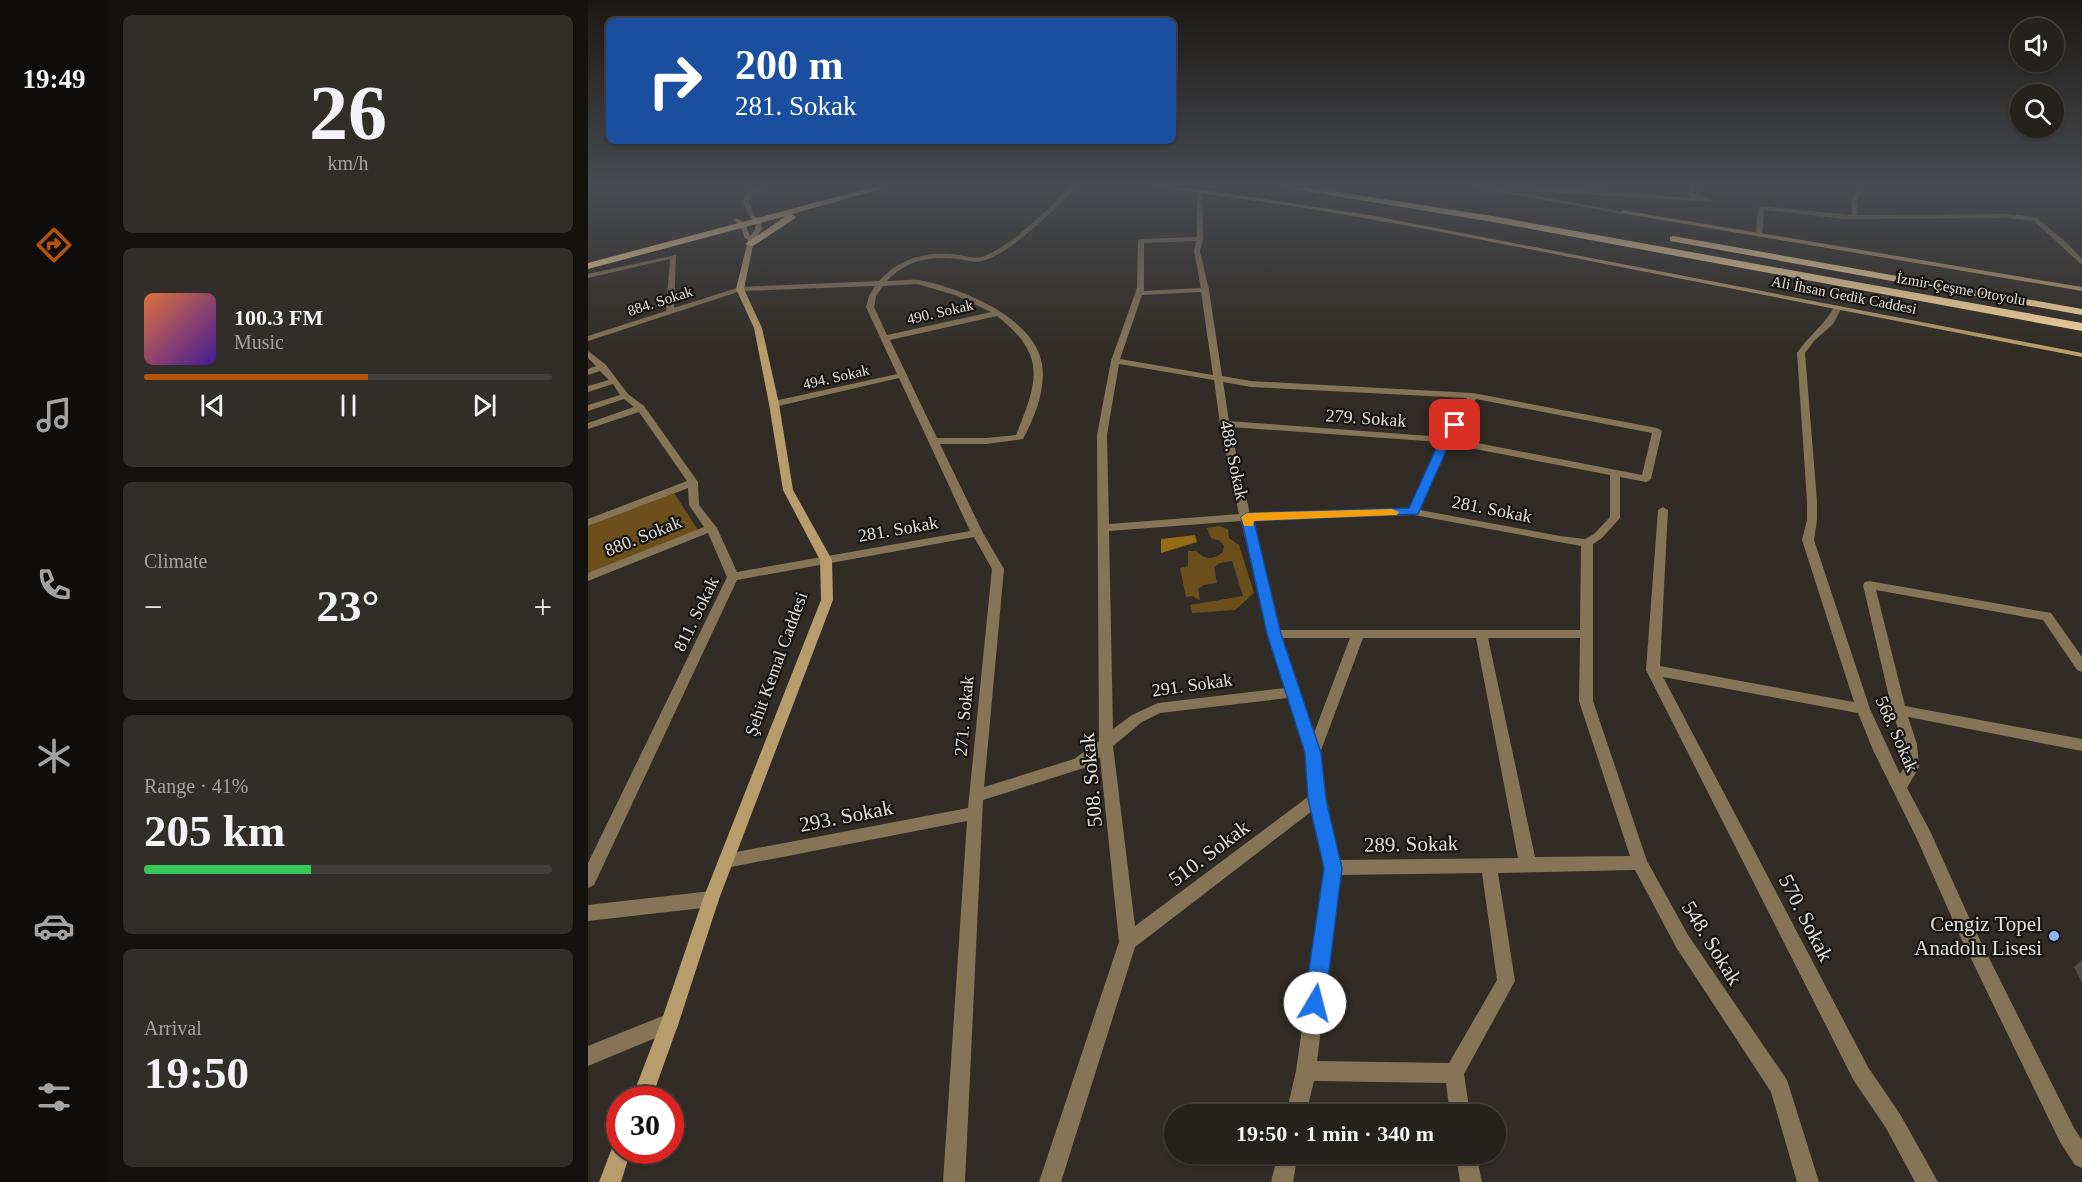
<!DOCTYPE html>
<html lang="en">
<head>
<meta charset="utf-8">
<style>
  :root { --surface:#25211c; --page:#312e29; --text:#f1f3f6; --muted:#a3a3a3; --line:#423e3b; --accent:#b45309 }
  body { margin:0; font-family:"Times New Roman",serif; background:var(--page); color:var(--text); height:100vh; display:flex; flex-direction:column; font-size:22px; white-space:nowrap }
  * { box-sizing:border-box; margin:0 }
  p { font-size:20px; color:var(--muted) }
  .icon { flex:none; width:33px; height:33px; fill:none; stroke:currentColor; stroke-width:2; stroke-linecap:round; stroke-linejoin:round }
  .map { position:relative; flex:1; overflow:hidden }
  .details { display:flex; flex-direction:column; gap:15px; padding:15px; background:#14120f; width:480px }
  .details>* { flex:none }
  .guide { position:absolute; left:18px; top:18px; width:570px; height:126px; border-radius:9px; box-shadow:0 2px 4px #0004,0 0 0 2px var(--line); background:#1a4fa0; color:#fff; overflow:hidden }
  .buttons { position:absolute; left:1422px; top:18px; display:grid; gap:12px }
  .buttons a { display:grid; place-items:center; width:54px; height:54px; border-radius:50%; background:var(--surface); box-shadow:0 2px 4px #0004,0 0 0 2px var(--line); font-size:30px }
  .speed { position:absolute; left:18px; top:1086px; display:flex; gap:12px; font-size:30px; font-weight:700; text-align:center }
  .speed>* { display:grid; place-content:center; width:78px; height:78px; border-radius:50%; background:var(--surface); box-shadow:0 2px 4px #0004,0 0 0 2px var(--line); line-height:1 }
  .speed .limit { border:9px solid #d22; background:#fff; color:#111 }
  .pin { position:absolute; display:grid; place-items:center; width:51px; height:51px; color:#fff; margin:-26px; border-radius:12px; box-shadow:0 3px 9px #0006 }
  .me { position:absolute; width:66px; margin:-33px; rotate:8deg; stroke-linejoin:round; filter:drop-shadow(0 0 4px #0008) }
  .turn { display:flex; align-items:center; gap:21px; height:126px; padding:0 30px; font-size:27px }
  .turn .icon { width:78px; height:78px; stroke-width:2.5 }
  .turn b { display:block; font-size:42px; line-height:51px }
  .big { font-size:45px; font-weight:700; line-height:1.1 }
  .details .card { flex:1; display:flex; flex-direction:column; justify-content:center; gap:9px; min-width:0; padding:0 21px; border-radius:9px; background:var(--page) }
  .details .dial { align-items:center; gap:0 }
  .dial b { font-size:78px; line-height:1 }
  .song { display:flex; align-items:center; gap:18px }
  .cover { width:72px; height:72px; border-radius:9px; background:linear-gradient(135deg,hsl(20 70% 55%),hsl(260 70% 35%)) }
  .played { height:6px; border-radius:3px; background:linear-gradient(90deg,var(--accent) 55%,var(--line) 55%) }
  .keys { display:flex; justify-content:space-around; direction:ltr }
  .heat { display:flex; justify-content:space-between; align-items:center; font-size:33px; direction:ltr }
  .charge { height:9px; border-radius:4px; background:linear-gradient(90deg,#34c759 41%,var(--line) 0) }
  .trip { position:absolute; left:576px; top:1104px; width:342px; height:60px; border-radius:30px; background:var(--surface); box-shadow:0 2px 4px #0004,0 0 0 2px var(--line); font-weight:700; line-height:60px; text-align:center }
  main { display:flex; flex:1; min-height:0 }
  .tabs { display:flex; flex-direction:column; width:108px; justify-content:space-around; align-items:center; background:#0f0d0b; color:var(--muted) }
  .tabs .icon { width:42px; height:42px }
  .tabs .current { color:var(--accent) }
  .tabs b { font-size:27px; color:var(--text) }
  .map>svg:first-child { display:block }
</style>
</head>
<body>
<main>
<nav class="tabs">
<b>19:49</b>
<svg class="icon current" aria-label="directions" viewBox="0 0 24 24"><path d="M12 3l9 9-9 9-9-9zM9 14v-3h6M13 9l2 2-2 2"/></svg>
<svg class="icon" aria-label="music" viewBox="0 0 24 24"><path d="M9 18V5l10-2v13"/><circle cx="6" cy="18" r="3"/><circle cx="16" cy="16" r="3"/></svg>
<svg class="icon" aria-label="phone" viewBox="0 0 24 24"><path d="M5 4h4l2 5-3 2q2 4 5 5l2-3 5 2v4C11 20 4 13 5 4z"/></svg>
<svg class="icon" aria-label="climate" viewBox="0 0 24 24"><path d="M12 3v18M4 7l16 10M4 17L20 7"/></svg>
<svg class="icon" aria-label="car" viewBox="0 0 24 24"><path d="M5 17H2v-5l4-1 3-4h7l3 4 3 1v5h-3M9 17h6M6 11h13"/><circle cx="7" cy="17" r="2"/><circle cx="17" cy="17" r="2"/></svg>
<svg class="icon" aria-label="filters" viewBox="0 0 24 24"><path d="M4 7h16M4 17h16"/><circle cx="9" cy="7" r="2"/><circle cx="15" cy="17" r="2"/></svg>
</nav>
<section class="details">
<div class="card dial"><b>26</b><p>km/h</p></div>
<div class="card">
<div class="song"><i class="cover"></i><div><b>100.3 FM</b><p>Music</p></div></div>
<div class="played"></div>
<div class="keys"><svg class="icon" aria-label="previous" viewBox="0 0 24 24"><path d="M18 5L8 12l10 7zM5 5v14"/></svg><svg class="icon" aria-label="pause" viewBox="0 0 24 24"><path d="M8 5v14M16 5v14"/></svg><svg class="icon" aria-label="next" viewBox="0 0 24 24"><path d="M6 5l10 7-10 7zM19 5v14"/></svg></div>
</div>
<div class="card"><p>Climate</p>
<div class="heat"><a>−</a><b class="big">23°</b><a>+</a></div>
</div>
<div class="card"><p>Range · 41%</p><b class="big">205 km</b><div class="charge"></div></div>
<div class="card"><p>Arrival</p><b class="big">19:50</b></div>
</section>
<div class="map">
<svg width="1494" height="1182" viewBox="0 0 1494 1182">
  <rect width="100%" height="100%" fill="#312c25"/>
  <g fill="#6c4f1a">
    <polygon points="86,493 110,530 0,574 0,526"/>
    <path d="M631 526 640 529 641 538 651 545 666 593 647 610 604 613 602 605 655 596 644 561 632 563 626 567 629 583 616 585 610 589 612 600 604 596 598 597 592 568 600 566V551H608C617 560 625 560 635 552L636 546 632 541 623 538 619 528Z"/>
  </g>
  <polygon fill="#946b16" points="607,535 609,542 573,553 573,539"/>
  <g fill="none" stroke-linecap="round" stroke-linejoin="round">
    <polyline stroke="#946b16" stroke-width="3" points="1113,184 1109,195 1117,199"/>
    <g fill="#867457" fill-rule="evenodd">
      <polygon points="10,184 9,185 0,189 0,185"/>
      <polygon points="175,184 183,184 164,194 161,203 167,216 162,217 155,203 158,193"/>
      <path d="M484 184H491C471 206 422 255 393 261 386 263 378 260 370 259 342 256 319 260 299 281 309 281 321 279 331 280 373 288 446 317 454 364 458 389 447 417 435 439L398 444H352L395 533 416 569 396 787 486 759 511 741 509 435 523 361 549 288 550 241 553 239 609 237V190L614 189 615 239 612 251 621 290 634 376 663 381 885 393 1069 428 1074 431 1063 479 1058 482 1032 477V518L1014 538 1005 544V701L1059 861 1100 935 1199 1080 1231 1182H1209L1183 1092 1088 947 1047 870 910 873 927 981 876 1074 882 1114H862L858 1083 726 1081 718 1114H698L708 1071 737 868 724 811 547 947 473 1182H451L531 942 512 757 496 768 395 800 377 1182H355L379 821 138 868 132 866 130 861 132 856 138 854 380 808 404 569 386 537 149 580 6 885 0 888V863L139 577 120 533 0 581V573L116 527 101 505 100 488 0 526V519L99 481 51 412 0 429V423L46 407 36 399 0 411V405L32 395 25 384 0 392V386L21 380 12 371 0 375V369L8 366 0 358V351L18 365 40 394 56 406 110 482 111 505 129 528 149 572 382 531 311 378 186 407 181 404 186 401 309 374 278 307 281 296 287 286 153 291 0 341V336L78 311 82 259 0 278V274L88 255 86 308 152 287 291 281C313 257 339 251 371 255 378 256 386 259 394 257 423 247 463 207 484 184ZM608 241 606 251 613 288 556 291V243ZM329 284 367 295 403 312 299 335 286 307 288 296 295 286ZM613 292 625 375 532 359 554 295ZM409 316C459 355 450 381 428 435L398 438H349L302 340ZM531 364 626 380 632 424 651 514 521 524 519 435ZM635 382 663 387 879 398 855 437 641 421ZM888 399 1064 433 1054 475 864 438ZM642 427 852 442 822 509 662 514ZM861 444 1022 475V517L1006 534 997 539 972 536 832 510ZM826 515 993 546 992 630H691L664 520ZM653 521 680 634 697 688 570 703 544 715 525 729 521 531ZM694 638H762L726 733ZM775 638H888L930 858 751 860 737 799 732 753ZM900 638H992L991 701 1042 856 947 857ZM700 698 718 753 721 796 547 926 525 746 554 722 572 713ZM894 873 909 980 861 1063 729 1061 752 875Z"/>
      <polygon points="866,184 881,184 1037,212 1034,214"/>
      <polygon points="1101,184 1107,184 1106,194 1114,199 1125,200 1125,202 907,189 904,187 907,185 988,189 1104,198 1100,195"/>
      <polygon points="1271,184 1277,184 1269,201 1270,215 1419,214 1448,217 1481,245 1494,259 1494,265 1446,221 1419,218 1257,219 1176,210 1174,235 1171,237 1168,235 1170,208 1173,206 1264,215 1263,201"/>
      <path d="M1247 305 1254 307 1245 324 1226 341 1217 353 1229 501V520L1226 540 1282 709 1312 774 1317 766 1315 744 1304 710 1275 585 1277 582 1281 581 1463 613 1494 657V672L1489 670 1455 620 1288 590 1317 706 1494 739V751L1320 717 1329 744 1331 767 1319 788 1342 831 1384 924 1486 1128 1494 1140V1168L1487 1165 1472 1142 1372 936 1329 839 1285 750 1270 713 1075 677 1280 1067 1312 1114 1350 1182H1327L1298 1128 1266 1081 1058 670 1070 510 1075 507 1080 510 1072 666 1266 702 1214 540 1219 520V501L1209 353C1221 335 1237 325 1247 305Z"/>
      <polygon points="123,891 129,893 131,899 129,905 123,907 0,921 0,905"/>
      <polygon points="82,1013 89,1015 91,1022 89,1029 0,1066 0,1046"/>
      <polygon points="690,1154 710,1154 705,1182 683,1182"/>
      <polygon points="868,1154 888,1154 894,1182 872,1182"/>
    </g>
    <g fill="#b99c6c" fill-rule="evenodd">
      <polygon points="549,184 570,184 609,189 781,215 1494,353 1494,357 838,229 724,209"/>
      <polygon points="1034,210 1494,287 1494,291 1032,213"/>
      <path d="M162 215 173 219 174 229 166 240 156 289 174 328 191 404 205 490 244 560 245 600 131 899 91 1022 63 1100H43L73 1022 115 899 233 600 232 560 195 490 181 404 166 328 148 289 160 240 156 237 152 225 145 220 148 218 157 223 162 236C167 232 168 227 168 221L162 217Z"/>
      <polygon points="32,1140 32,1150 43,1150 33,1182 11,1182 26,1143"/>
    </g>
    <g fill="#fdd99d" fill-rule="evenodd">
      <polygon points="297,184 312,184 204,214 208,217 206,219 165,246 157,244 198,216 0,269 0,263"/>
      <polygon points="675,184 698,184 905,216 1494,323 1494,331 905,222"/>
      <polygon points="1085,236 1494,309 1494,315 1082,241 1082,237"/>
    </g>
  </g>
  <polygon fill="#514c44" points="1494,960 1494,983 1486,967"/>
  <linearGradient id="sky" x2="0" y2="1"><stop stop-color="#1b1814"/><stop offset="0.53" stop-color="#484b51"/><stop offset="1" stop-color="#484b51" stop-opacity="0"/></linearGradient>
  <rect width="1494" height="350" fill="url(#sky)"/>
  <polygon fill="#1a73e8" stroke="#114b97" stroke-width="1.5" points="867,422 872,425 863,440 830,514 666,521 693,634 733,753 738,799 754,868 737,1003 734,1011 727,1014 719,1011 716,1003 736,868 720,799 717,753 679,634 653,517 659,513 821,508 852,440 863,423"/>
  <polygon fill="#f59e0b" points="804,509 811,512 809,515 666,521 665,526 656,526 653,517 659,513"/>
  <circle fill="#8eb9fd" stroke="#171512" stroke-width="2" cx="1466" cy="936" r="6"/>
  <g text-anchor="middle" stroke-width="4.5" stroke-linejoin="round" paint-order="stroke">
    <g font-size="15" fill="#e2dfdb" stroke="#171512">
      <text transform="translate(1373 289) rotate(10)" y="5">İzmir-Çeşme Otoyolu</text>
      <text transform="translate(1256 295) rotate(11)" y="5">Ali İhsan Gedik Caddesi</text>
      <text transform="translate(72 301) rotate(-18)" y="5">884. Sokak</text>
      <text transform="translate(352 312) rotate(-13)" y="5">490. Sokak</text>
      <text transform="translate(248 377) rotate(-13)" y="5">494. Sokak</text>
    </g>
    <g font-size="18" fill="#e2dfdb" stroke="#171512">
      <text transform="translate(778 418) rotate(4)" y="6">279. Sokak</text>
      <text transform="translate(646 460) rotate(78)" y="6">488. Sokak</text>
      <text transform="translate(904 509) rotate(11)" y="6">281. Sokak</text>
      <text transform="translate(310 529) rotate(-10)" y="6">281. Sokak</text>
      <text transform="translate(55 536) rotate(-22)" y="6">880. Sokak</text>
      <text transform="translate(108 614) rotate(-64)" y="6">811. Sokak</text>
      <text transform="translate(188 664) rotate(-70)" y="6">Şehit Kemal Caddesi</text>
      <text transform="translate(604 685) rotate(-8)" y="6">291. Sokak</text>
      <text transform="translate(376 716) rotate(-85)" y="6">271. Sokak</text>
      <text transform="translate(1309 734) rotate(66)" y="6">568. Sokak</text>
    </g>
    <g font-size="21" fill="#e2dfdb" stroke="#171512">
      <text transform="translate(503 780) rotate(-95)" y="7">508. Sokak</text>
      <text transform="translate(258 816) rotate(-11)" y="7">293. Sokak</text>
      <text transform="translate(823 844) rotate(-1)" y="7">289. Sokak</text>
      <text transform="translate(621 853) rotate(-37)" y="7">510. Sokak</text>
      <text transform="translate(1218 918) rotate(63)" y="7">570. Sokak</text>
      <text transform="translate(1124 943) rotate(58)" y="7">548. Sokak</text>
    </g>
    <g font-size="21" fill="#e2dfdb" stroke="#171512" text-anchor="end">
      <text x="1454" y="931">Cengiz Topel<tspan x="1454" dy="24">Anadolu Lisesi</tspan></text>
    </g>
  </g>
</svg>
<div class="buttons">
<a><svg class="icon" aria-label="sound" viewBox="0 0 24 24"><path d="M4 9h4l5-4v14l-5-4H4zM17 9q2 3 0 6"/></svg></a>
<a><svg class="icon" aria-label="search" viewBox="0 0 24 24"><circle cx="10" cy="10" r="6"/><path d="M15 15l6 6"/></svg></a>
</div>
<div class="speed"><div class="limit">30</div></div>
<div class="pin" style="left:867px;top:425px;background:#d93025"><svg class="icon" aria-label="arrive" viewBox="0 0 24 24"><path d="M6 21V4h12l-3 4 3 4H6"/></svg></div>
<svg class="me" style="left:727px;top:1003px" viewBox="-20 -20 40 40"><circle r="19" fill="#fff"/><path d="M0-13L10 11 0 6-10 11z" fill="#1a73e8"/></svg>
<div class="trip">19:50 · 1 min · 340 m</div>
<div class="guide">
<div class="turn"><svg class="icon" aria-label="right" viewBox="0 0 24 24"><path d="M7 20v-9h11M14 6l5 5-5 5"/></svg><div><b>200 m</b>281. Sokak</div></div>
</div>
</div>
</main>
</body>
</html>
